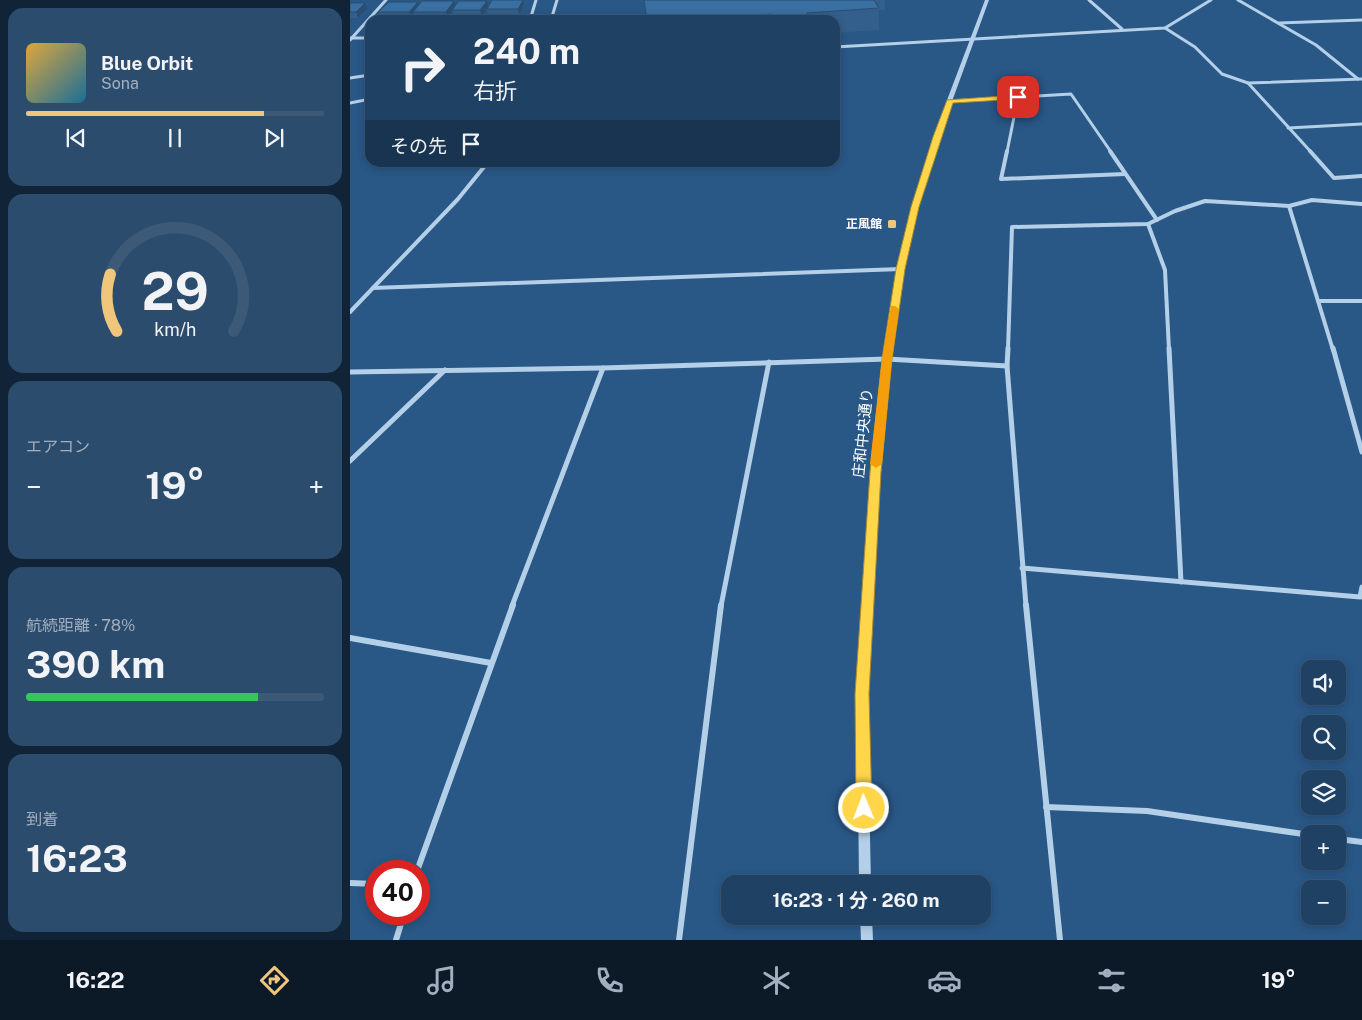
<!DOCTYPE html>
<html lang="ja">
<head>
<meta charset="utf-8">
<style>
  :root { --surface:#1f4164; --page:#2c4c6d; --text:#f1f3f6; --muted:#a1afbf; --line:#3c5a78; --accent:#efc67b }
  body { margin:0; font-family:"Public Sans","Noto Sans JP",sans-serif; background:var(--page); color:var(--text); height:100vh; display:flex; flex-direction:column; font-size:19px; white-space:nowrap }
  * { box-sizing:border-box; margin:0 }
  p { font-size:16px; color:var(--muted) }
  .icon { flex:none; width:28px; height:28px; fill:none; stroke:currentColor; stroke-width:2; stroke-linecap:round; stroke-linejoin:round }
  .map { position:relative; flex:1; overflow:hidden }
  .details { display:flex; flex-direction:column; gap:8px; padding:8px; background:#112437; width:350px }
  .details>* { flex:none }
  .guide { position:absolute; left:15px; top:15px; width:475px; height:152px; border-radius:15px; box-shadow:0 2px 8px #0003,0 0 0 1px var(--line); background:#1f4164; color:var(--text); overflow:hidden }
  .buttons { position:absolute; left:951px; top:660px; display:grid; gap:10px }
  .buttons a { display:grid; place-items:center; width:45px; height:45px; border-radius:10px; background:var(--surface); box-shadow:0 2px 8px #0003,0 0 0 1px var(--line); font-size:25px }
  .speed { position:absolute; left:15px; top:860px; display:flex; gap:10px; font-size:25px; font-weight:700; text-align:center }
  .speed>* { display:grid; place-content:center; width:65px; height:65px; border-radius:50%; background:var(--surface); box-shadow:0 2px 8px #0003,0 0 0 1px var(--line); line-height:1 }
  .speed .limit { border:8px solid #d22; background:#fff; color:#111 }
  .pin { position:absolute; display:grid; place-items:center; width:42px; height:42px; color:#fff; margin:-21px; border-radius:10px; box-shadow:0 2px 8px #0006 }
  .me { position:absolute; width:55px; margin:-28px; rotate:359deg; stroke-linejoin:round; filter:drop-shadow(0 0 4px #0008) }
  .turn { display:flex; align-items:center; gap:18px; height:105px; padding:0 25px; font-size:22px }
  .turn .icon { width:65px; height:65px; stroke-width:2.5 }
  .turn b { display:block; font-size:35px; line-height:42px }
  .then { display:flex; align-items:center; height:48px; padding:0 25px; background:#0003; gap:10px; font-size:19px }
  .big { font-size:38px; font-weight:700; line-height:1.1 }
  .details .widget { flex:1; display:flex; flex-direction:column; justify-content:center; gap:8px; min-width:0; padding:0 18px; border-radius:15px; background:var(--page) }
  .details .dial { align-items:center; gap:0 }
  .dial svg { height:130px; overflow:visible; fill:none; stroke:var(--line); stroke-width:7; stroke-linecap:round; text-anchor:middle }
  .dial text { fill:var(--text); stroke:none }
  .song { display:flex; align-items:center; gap:15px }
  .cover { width:60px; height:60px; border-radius:8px; background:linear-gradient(135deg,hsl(40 70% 55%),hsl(200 70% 35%)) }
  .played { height:5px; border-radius:2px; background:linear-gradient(90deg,var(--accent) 80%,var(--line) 80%) }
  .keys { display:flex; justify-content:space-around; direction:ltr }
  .heat { display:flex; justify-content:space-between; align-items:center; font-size:28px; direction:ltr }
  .charge { height:8px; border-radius:4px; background:linear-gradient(90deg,#34c759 78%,var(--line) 0) }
  .trip { position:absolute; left:371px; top:875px; width:270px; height:50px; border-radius:15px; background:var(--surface); box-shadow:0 2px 8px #0003,0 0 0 1px var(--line); font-weight:700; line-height:50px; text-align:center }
  .tab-bar { display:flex; height:80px; justify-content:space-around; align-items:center; background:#0c1a28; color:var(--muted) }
  .tab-bar .icon { width:35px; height:35px }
  .tab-bar .current { color:var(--accent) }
  .tab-bar b { font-size:22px; color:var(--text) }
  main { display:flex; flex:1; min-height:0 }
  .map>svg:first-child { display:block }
</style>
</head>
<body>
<main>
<section class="details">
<div class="widget">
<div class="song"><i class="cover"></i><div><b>Blue Orbit</b><p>Sona</p></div></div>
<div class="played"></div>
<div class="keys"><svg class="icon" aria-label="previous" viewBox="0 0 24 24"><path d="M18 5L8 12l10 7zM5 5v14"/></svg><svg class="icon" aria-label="pause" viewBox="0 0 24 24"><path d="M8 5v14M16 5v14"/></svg><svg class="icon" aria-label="next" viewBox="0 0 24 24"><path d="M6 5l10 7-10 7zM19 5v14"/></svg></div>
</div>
<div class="widget dial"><svg viewBox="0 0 100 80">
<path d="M14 69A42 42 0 1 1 86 69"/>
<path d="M14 69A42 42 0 0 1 10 34" stroke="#efc67b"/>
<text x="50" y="56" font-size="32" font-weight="700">29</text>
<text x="50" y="72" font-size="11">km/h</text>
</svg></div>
<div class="widget"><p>エアコン</p>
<div class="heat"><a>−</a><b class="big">19°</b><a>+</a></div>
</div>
<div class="widget"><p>航続距離 · 78%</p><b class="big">390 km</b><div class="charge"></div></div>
<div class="widget"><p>到着</p><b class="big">16:23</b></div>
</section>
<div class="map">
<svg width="1012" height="940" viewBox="0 0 1012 940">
  <rect width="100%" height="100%" fill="#295786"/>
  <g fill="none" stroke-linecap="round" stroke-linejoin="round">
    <g stroke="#b4cfe8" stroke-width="3">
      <polyline points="739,0 772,29"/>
      <polyline points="888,0 966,45 1008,79"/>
      <polyline points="180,20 186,0"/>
      <polyline points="201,20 207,0"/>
      <polyline points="929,23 1012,20"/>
      <polyline points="815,28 845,47 872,74 898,83 1012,79"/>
      <polyline points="0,38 20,38"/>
      <polyline points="0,40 36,0"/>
      <polyline points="485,47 815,28 861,0"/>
      <polyline points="0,78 20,75"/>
      <polyline points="898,83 961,152"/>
      <polyline points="600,101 721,94 761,152"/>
      <polyline points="0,103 20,99"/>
      <polyline points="938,128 1012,124"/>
      <polyline points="657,152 668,97"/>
    </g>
    <g stroke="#b4cfe8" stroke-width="4">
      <polyline points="657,151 651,179 775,174"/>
      <polyline points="760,151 807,220"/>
      <polyline points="960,151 984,178 1012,176"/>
      <polyline points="939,206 962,200 1012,204"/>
      <polyline points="798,224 815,270 819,350"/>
      <polyline points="23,288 551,269"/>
      <polyline points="969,301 1012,301"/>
      <polyline points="0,312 108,199 138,162"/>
      <polyline points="658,350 662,227 798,224 825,211 855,201 939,206 983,350"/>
    </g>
    <g stroke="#b4cfe8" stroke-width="5">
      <polyline points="658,348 657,366 676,606"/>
      <polyline points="819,348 831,582"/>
      <polyline points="983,348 1012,452"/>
      <polyline points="0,372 253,368 537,359 657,366"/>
      <polyline points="0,461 95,370"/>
      <polyline points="672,568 1010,597 1012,587"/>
      <polyline points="162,606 253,368"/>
      <polyline points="371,606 419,362"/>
    </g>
    <g stroke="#b4cfe8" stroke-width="6">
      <polyline points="676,605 710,940"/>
      <polyline points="0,638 141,663"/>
      <polyline points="696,807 797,811 960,835"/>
      <polyline points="988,839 1012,842"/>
      <polyline points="67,871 163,605"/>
      <polyline points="0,883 26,884"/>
      <polyline points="46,940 54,914"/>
      <polyline points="329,940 371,605"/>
    </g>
    <g fill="#b4cfe8" fill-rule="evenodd">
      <polygon points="635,0 639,0 589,137 568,207 554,269 541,359 529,473 517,694 521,884 509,884 507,694 521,473 533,359 548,269 562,207 583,137"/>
      <polygon points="510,916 522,916 523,940 511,940"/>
    </g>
  </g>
  <g fill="#325f8b">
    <polygon points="294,0 535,0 535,10 529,10 529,30 485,33 485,20 297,20"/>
    <polygon points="104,1 105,6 137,1 138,6 174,5 169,14 138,15 137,9 132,16 104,16 102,11 97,18 65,18 64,15 61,18 30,18 28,12 69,5"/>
    <polygon points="0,3 17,9 8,18 0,18"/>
  </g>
  <g fill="#294e71">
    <polygon points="173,0 174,5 169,14 168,9"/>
    <polygon points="104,1 106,7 102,10 102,11 97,18 96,12"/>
    <polygon points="137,1 138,7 132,16 130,10"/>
    <polygon points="68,2 70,8 63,12 64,15 61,18 59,12"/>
    <polygon points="15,3 17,9 8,18 6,12"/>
  </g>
  <g fill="#3a6fa2" stroke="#294e71">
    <polygon points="142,0 173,0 168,9 137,9"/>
    <polygon points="294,0 524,0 529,8 457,13 458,16 422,18 421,14 386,17 387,19 375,20 297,20"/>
    <polygon points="72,1 104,1 96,12 63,12"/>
    <polygon points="109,1 137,1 130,10 102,10"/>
    <polygon points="39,2 68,2 59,12 28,12"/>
    <polygon points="0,3 15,3 6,12 0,12"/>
  </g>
  <polygon fill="#ffd54a" stroke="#a68a30" points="668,95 671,97 670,99 603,103 569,207 555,269 542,359 531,472 519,694 522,808 519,813 514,815 509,813 506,808 505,694 520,472 532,359 546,269 561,207 583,137 597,100"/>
  <polygon fill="#f59e0b" points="541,306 545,306 549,309 542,359 532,464 526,468 520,464 532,359"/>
  <rect fill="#efc67b" stroke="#295786" stroke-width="2" x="537" y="219" width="10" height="10" rx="2.5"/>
  <g text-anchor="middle" stroke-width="5" stroke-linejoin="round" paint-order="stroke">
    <g font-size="12" font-weight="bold" fill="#fff" stroke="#295786" text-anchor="end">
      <text x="532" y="228">正風館</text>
    </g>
    <g font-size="15" fill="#fff" stroke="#295786">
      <text transform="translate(513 433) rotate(-84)" y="5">庄和中央通り</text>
    </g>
  </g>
</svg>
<div class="buttons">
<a><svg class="icon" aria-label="sound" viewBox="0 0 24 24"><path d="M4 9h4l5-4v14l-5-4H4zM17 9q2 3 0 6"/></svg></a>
<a><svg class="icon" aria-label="search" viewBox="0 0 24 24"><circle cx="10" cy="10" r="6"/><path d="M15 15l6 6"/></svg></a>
<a><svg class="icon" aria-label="layers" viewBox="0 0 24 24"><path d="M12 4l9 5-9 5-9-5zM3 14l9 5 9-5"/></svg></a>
<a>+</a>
<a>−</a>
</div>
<div class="speed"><div class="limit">40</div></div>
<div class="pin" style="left:668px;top:97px;background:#d93025"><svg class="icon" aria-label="arrive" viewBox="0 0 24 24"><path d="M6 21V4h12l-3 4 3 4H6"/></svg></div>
<svg class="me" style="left:514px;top:808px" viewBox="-20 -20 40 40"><circle r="17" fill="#ffd54a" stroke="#fff" stroke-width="3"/><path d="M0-11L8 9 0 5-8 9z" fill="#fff"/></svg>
<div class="trip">16:23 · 1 分 · 260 m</div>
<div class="guide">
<div class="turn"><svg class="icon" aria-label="right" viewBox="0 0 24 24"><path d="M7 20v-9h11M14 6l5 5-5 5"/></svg><div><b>240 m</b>右折</div></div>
<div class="then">その先<svg class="icon" aria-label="arrive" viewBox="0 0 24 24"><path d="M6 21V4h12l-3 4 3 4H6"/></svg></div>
</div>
</div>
</main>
<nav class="tab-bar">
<b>16:22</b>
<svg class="icon current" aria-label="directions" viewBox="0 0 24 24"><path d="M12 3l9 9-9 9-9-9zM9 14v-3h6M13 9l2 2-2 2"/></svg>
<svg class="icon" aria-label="music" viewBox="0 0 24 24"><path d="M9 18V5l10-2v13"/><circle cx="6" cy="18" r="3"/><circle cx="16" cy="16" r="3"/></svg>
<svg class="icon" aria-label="phone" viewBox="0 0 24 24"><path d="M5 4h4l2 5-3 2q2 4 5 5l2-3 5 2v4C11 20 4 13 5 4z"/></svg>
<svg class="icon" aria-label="climate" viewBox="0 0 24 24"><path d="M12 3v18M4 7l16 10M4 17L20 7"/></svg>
<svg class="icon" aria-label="car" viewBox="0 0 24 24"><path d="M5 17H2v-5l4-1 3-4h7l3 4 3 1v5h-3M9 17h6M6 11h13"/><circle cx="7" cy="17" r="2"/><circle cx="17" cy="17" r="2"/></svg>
<svg class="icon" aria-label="filters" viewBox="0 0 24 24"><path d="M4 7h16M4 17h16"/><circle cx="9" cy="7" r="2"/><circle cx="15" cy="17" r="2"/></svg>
<b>19°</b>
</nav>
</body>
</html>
